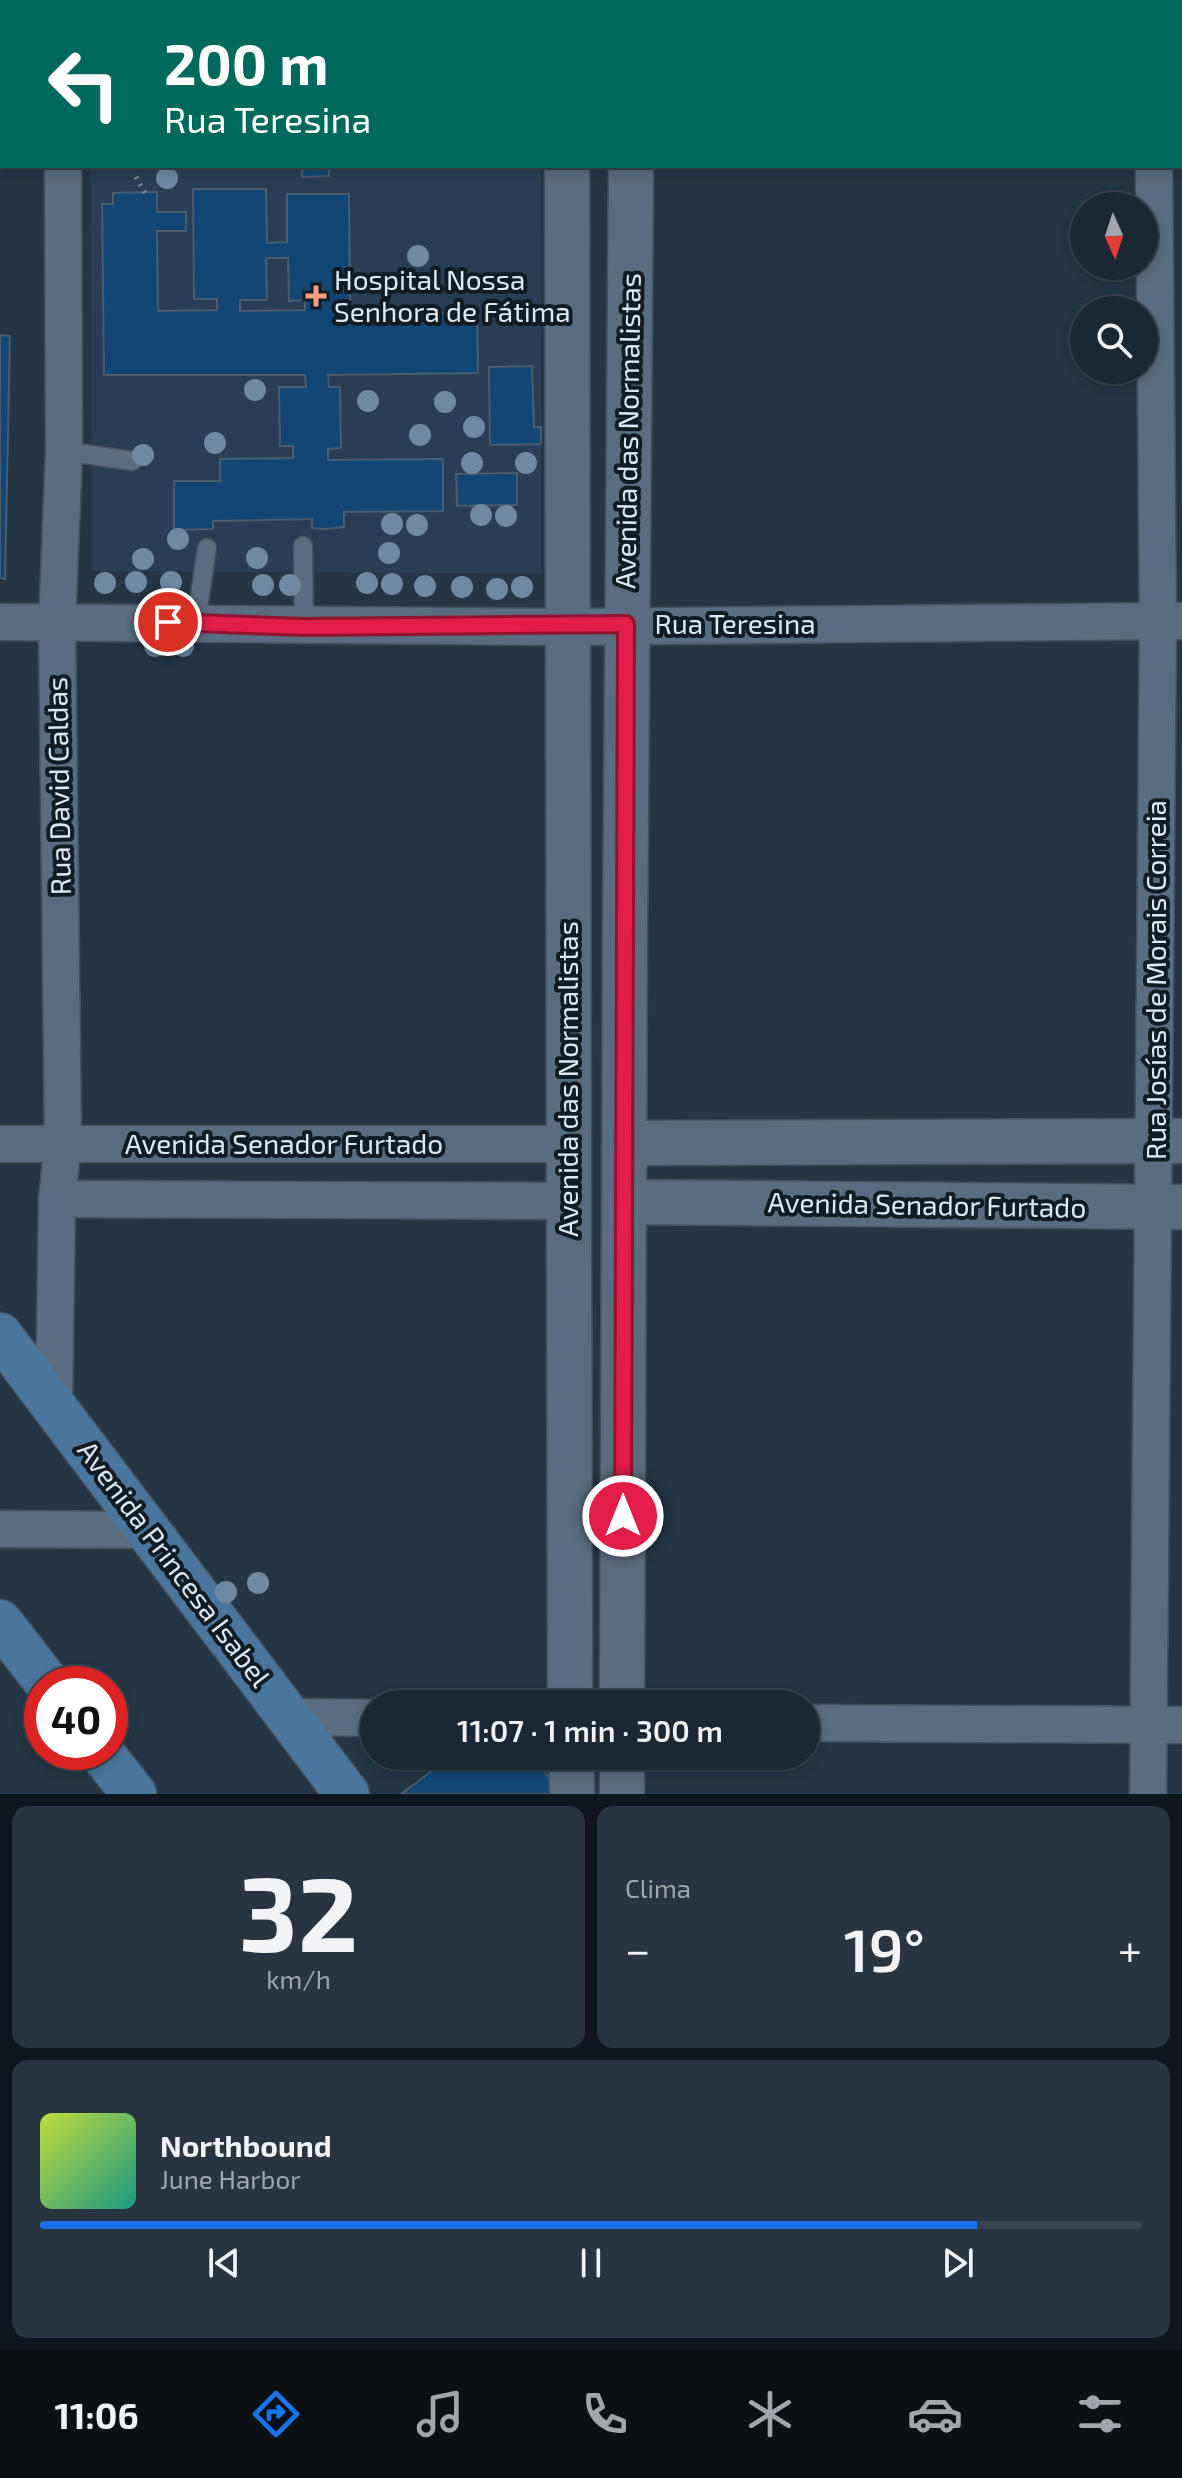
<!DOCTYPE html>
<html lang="pt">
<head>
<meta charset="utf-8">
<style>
  :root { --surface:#1b2834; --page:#283440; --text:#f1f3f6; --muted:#a0a6ac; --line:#39444f; --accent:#1a73e8 }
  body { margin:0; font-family:"Exo 2",sans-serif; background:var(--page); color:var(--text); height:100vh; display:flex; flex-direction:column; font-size:30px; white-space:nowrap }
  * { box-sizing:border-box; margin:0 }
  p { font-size:26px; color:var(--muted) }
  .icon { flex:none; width:44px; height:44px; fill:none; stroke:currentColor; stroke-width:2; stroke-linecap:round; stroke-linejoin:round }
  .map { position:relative; height:1794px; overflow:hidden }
  .drawer { display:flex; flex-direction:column; gap:12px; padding:12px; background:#0f161d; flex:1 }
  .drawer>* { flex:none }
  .hud { position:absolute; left:0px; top:0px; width:1182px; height:168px; box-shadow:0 4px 12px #0003,0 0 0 2px var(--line); background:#00695c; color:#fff; overflow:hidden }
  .needle { width:52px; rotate:177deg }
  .buttons { position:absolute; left:1070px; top:192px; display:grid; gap:16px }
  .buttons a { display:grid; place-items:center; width:88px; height:88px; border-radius:50%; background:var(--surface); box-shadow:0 4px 12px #0003,0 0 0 2px var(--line); font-size:40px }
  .speed { position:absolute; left:24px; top:1666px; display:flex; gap:16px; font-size:40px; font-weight:700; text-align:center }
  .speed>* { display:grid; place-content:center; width:104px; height:104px; border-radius:50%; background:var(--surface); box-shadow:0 4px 12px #0003,0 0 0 2px var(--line); line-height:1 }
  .speed .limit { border:12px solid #d22; background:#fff; color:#111 }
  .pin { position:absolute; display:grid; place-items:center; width:68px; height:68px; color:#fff; margin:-34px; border:4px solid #fff; border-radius:50%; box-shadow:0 2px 8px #0007 }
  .me { position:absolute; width:88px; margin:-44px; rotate:0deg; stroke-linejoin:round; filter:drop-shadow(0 0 6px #0008) }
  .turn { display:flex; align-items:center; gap:28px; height:168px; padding:0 32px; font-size:36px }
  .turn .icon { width:104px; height:104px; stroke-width:2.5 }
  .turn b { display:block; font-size:56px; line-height:68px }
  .big { font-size:60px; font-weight:600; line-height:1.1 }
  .drawer .widget { flex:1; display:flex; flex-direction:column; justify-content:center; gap:12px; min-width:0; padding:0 28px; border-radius:16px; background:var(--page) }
  .drawer .dial { align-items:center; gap:0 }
  .dial b { font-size:104px; line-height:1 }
  .song { display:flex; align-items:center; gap:24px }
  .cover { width:96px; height:96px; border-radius:12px; background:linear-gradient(135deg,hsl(70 70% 55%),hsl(170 70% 35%)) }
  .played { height:8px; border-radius:4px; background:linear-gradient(90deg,var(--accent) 85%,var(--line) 85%) }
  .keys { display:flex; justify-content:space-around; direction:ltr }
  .heat { display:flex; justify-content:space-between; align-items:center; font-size:44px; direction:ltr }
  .drawer .tiles { flex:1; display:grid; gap:12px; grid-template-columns:1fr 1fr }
  .widget:last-child { grid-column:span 2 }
  .trip { position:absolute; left:360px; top:1690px; width:460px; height:80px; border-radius:40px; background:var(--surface); box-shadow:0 4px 12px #0003,0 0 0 2px var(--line); font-weight:600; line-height:80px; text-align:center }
  .tabs { display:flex; height:128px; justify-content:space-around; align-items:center; background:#0b1015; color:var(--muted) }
  .tabs .icon { width:56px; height:56px }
  .tabs .current { color:var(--accent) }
  .tabs b { font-size:36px; color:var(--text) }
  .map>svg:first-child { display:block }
</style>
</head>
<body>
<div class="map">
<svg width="1182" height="1794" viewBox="0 0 1182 1794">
  <rect width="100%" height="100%" fill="#243545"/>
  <polygon fill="#293e54" points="91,166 541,166 541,574 92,571"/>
  <g fill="#124775" stroke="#4b5c6e" stroke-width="2" fill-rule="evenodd">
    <polygon points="302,166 329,166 329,176 302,177"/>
    <path d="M193 189H266L267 243 287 242V194H349L350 301 346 302V313H477L478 373 328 375 329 387H340L341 448 328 449V460L443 459V511L344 512V527L323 529 312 528V519L213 521V529L174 530V481H220V459L293 458V446H280L279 387H306L305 375H104L102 204H113V193L157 192V212H186V231H157L158 311 217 310V299H194ZM266 258H288L289 301 305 300V310L240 311V300H267Z"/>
    <polygon points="0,335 10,336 5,579 0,578"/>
    <polygon points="532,366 534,427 541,427 541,444 490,445 489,367"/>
    <polygon points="517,473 517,505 457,506 456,474"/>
    <polygon points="452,1756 469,1756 472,1760 478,1756 533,1756 559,1791 554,1794 401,1794"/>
  </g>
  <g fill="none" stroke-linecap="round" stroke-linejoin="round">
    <defs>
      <g id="service">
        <polyline points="64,451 132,461"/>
        <polyline points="303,546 304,627"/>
        <polyline points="196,622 207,548"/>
      </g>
      <g id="minor">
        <polyline points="58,0 59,2"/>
        <polyline points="1153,0 1153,2"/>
        <polyline points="0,78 2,77"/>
        <polyline points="1180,82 1182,82"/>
        <polyline points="0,622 569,627 1180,621"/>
        <polyline points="0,1144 567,1144"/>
        <polyline points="57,1199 567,1201"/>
        <polyline points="54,1406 57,1199 63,1143 57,624 64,451 63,166"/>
        <polyline points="0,1529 150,1530"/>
        <polyline points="288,1717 374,1718"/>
        <polyline points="806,1723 1182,1725"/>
        <polyline points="1148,1794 1158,621 1154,166"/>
      </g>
      <g id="tertiary">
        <polyline points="632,0 632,2"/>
        <polyline points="568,2 568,0"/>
        <polyline points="567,166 570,1704"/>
        <polyline points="625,1143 1182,1141"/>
        <polyline points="624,1202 1182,1207"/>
        <path d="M622 1704C624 1191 625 679 631 166"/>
        <polyline points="571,1756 572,1794"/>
        <polyline points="622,1756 622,1794"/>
      </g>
      <g id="secondary">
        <polyline points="0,1335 347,1794"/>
        <polyline points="0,1622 48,1684"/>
        <polyline points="101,1752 134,1794"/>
      </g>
    </defs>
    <use href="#service" stroke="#43515f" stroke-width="21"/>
    <use href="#minor" stroke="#43515f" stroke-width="39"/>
    <use href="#tertiary" stroke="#43515f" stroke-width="47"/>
    <use href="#secondary" stroke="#43515f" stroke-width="47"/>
    <polyline stroke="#7d8b98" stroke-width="5" stroke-dasharray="2 6" stroke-linecap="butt" points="136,177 145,193"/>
    <use href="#service" stroke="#5a6c7f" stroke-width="18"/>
    <use href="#minor" stroke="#5a6c7f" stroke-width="36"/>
    <use href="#tertiary" stroke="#5a6c7f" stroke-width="44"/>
    <use href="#secondary" stroke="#4a759c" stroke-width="44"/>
  </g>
  <g fill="#6f89a3">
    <circle cx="167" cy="178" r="11"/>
    <circle cx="418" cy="256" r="11"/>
    <circle cx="255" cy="390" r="11"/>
    <circle cx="368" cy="401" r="11"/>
    <circle cx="445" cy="402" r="11"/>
    <circle cx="474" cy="427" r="11"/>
    <circle cx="420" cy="435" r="11"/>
    <circle cx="215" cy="443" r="11"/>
    <circle cx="143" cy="455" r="11"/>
    <circle cx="472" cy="463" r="11"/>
    <circle cx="526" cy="463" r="11"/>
    <circle cx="481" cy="515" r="11"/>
    <circle cx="506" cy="516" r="11"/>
    <circle cx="392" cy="524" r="11"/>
    <circle cx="417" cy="525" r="11"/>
    <circle cx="178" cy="539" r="11"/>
    <circle cx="389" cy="553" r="11"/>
    <circle cx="257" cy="558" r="11"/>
    <circle cx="143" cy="559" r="11"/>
    <circle cx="136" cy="582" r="11"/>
    <circle cx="171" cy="582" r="11"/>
    <circle cx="105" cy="583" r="11"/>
    <circle cx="367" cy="583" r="11"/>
    <circle cx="392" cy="584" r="11"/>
    <circle cx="263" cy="585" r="11"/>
    <circle cx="290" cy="585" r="11"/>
    <circle cx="425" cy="586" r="11"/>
    <circle cx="462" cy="587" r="11"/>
    <circle cx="522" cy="587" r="11"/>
    <circle cx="497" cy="589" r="11"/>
    <circle cx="155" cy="646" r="11"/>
    <circle cx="183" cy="646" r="11"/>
    <circle cx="258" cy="1583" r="11"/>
    <circle cx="226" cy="1592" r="11"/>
  </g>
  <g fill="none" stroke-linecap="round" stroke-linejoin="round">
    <defs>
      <polyline id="route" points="168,622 304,627 626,624 623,1516"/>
    </defs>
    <use href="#route" stroke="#92132f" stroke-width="20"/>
    <use href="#route" stroke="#e11d48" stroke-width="14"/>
  </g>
  <path fill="#f39f83" stroke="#141c23" stroke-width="3" d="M312 284h8v8h8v8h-8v8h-8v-8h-8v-8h8z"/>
  <g text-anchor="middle" stroke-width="8" stroke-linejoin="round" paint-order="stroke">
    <g font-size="28" fill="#dde8f2" stroke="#141c23" text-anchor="start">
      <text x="334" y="290">Hospital Nossa<tspan x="334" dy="32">Senhora de Fátima</tspan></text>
    </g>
    <g font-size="28" fill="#dde8f2" stroke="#141c23">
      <text transform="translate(628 431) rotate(-89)" y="10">Avenida das Normalistas</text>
      <text x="735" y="634">Rua Teresina</text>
      <text transform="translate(59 786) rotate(-91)" y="10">Rua David Caldas</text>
      <text transform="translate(1156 980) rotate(-90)" y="10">Rua Josías de Morais Correia</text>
      <text transform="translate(568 1079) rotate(-90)" y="10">Avenida das Normalistas</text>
      <text x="284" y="1154">Avenida Senador Furtado</text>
      <text transform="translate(927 1205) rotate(1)" y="10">Avenida Senador Furtado</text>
      <text transform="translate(174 1564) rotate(53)" y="10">Avenida Princesa Isabel</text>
    </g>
  </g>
</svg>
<div class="buttons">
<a><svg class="needle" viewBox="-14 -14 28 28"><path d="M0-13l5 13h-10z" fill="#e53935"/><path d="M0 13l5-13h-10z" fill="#a0a6ac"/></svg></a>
<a><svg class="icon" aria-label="search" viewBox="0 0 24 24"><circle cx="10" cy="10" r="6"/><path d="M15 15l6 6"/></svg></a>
</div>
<div class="speed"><div class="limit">40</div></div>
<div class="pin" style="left:168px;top:622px;background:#d93025"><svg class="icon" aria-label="arrive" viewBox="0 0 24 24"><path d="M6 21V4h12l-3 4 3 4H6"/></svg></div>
<svg class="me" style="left:623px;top:1516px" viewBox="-20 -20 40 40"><circle r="17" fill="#e11d48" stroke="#fff" stroke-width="3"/><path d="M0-11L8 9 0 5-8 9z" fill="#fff"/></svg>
<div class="trip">11:07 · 1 min · 300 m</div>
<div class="hud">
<div class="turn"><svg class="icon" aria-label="left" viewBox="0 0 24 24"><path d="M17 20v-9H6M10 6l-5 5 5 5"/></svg><div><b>200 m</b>Rua Teresina</div></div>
</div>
</div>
<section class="drawer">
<div class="tiles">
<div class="widget dial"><b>32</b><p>km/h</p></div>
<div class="widget"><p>Clima</p>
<div class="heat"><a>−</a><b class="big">19°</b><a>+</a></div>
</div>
<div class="widget">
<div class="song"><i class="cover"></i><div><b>Northbound</b><p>June Harbor</p></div></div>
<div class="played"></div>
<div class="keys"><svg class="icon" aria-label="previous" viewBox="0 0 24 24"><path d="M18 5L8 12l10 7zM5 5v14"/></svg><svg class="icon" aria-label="pause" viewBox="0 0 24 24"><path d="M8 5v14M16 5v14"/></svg><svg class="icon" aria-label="next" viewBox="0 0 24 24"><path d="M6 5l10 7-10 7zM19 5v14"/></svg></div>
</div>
</div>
</section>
<nav class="tabs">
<b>11:06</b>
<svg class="icon current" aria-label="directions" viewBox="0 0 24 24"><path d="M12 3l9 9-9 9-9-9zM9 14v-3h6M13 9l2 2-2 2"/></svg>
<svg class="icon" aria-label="music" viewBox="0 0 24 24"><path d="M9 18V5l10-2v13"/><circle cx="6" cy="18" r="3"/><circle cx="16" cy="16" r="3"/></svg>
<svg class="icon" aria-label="phone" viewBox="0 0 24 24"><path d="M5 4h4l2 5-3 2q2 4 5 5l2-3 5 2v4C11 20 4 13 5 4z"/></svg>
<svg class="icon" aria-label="climate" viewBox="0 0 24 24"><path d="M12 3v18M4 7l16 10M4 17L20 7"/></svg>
<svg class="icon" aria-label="car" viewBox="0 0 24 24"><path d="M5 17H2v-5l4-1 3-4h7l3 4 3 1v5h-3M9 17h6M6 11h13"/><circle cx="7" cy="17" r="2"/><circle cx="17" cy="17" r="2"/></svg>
<svg class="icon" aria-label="filters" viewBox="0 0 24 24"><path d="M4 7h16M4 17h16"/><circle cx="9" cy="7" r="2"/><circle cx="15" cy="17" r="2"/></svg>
</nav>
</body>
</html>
